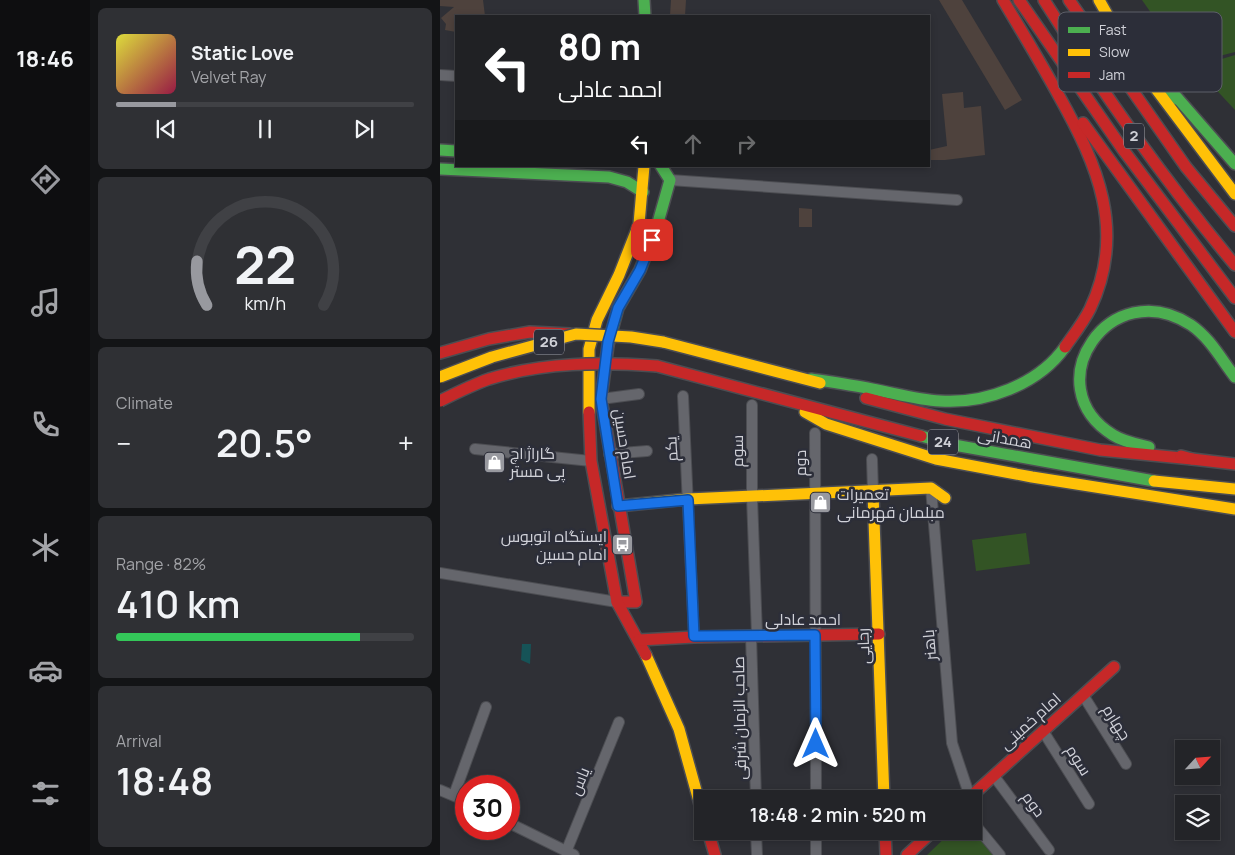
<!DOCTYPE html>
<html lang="en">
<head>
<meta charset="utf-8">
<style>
  :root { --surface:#232428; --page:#2f3034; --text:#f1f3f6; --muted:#a3a4a8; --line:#404145; --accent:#98999f }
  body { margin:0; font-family:Manrope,Cairo,sans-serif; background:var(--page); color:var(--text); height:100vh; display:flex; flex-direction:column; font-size:19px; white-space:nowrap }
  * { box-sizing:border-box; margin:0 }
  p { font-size:16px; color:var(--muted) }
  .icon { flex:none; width:28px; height:28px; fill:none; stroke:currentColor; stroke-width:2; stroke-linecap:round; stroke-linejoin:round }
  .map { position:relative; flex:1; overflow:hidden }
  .sheet { display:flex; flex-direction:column; gap:8px; padding:8px; background:#131416; width:350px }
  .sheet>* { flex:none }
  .top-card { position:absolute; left:15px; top:15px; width:475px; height:152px; border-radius:0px; box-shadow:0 2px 8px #0003,0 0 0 1px var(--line); background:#202124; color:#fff; overflow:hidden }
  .needle { width:32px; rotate:64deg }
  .buttons { position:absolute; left:735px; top:740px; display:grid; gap:10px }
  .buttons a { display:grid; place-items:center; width:45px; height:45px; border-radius:0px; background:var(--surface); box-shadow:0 2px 8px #0003,0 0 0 1px var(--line); font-size:25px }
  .speed { position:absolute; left:15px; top:775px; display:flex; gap:10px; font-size:25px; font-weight:700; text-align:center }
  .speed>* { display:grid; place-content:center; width:65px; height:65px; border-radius:50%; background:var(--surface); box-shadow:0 2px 8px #0003,0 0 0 1px var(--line); line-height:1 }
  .speed .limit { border:8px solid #d22; background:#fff; color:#111 }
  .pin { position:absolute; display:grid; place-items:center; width:42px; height:42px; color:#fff; margin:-21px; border-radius:10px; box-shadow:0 2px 8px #0006 }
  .me { position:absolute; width:55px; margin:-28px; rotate:0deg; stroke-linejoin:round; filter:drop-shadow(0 0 4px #0008) }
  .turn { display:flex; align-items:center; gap:18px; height:105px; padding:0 20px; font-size:22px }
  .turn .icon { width:65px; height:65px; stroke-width:2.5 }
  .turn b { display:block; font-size:35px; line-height:42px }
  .lanes { display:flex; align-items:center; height:48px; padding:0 20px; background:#0003; justify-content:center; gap:25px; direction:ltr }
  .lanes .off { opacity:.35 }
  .big { font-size:38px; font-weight:600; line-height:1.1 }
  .sheet .widget { flex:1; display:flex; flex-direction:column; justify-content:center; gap:8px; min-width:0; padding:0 18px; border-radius:8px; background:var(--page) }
  .sheet .dial { align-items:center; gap:0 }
  .dial svg { height:130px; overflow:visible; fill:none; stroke:var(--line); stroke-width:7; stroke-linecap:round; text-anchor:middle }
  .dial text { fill:var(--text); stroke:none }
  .song { display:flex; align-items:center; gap:15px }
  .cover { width:60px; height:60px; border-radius:8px; background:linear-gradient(135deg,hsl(60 70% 55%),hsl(340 70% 35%)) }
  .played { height:5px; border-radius:2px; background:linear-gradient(90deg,var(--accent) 20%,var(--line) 20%) }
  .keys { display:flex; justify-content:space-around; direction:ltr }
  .heat { display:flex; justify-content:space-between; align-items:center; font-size:28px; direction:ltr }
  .charge { height:8px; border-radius:4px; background:linear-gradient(90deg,#34c759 82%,var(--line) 0) }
  .trip { position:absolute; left:254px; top:790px; width:288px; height:50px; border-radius:0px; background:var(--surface); box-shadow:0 2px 8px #0003,0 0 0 1px var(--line); font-weight:600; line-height:50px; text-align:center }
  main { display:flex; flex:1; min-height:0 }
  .menu { display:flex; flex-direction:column; width:90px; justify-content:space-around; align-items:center; background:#0e0e10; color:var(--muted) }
  .menu .icon { width:35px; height:35px }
  .menu .on { color:var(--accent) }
  .menu b { font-size:22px; color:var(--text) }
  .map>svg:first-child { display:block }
</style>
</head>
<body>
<main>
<nav class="menu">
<b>18:46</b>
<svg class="icon on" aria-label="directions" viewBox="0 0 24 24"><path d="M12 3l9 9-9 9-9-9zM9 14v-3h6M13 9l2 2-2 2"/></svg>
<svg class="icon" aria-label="music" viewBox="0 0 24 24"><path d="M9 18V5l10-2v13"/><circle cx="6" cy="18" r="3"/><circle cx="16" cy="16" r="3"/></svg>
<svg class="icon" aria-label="phone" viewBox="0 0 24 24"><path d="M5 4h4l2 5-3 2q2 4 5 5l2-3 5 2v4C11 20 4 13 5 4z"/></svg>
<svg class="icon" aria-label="climate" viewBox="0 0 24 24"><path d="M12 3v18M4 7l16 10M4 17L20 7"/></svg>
<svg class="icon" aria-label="car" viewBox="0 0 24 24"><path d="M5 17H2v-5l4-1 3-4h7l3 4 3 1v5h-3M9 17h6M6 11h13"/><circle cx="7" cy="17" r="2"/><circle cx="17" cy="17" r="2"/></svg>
<svg class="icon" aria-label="filters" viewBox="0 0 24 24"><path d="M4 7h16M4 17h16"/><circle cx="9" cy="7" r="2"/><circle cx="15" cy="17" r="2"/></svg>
</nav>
<section class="sheet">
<div class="widget">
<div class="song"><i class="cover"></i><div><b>Static Love</b><p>Velvet Ray</p></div></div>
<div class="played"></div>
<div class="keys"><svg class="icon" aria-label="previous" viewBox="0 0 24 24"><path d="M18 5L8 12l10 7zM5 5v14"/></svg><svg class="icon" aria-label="pause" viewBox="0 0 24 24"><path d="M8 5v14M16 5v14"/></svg><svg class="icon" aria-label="next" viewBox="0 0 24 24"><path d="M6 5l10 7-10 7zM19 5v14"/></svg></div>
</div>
<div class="widget dial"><svg viewBox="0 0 100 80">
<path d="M14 69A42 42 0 1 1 86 69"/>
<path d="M14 69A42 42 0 0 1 8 42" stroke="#98999f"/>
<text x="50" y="56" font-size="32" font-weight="700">22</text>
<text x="50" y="72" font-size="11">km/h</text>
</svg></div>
<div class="widget"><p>Climate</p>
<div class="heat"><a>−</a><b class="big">20.5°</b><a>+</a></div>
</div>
<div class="widget"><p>Range · 82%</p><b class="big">410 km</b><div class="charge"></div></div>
<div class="widget"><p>Arrival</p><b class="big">18:48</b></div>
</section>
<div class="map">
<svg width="795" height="855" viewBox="0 0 795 855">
  <rect width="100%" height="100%" fill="#2f3036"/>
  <g fill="#335425">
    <polygon points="702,0 795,0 795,52 756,62 730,40"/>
    <polygon points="795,55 795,110 755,67"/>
    <polygon points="586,533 590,564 536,571 532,540"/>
    <polygon points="533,830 553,855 487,855 512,831"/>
  </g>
  <polygon fill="#165357" points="82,644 91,644 90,664 81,660"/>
  <g fill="#4e423d">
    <polygon points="0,0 43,0 45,16 16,16 16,32 5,30 6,24 1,18 14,7 0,6"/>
    <polygon points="231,0 246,0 245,16 230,16"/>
    <polygon points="499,0 522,0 582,100 565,110"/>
    <polygon points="523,92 524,108 541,106 545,155 505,160 489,160 489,150 507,146 502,94"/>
    <polygon points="359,208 372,209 372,227 359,227"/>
  </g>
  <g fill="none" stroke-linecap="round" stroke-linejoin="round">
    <defs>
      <g id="street">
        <polyline points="0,75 16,76"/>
        <polyline points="230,180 517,200"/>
        <polyline points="243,396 254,637"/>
        <polyline points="161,399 199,394"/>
        <polyline points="312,405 312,497 317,635"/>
        <polyline points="375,433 376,799"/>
        <polyline points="35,449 151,461"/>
        <polyline points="169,454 207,451"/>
        <polyline points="432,459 433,492"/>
        <polyline points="491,488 512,743 530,797"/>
        <polyline points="0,573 177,602"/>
        <polyline points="311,636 316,799"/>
        <polyline points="643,695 686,764"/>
        <polyline points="603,731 649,804"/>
        <polyline points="554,776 609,850"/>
        <polyline points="0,790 26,801"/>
        <polyline points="14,795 46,707"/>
        <polyline points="532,821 560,855"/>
        <polyline points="69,823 134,855"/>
        <polyline points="316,831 317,855"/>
        <polyline points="376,831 376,855"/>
        <polyline points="126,852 179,722"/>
      </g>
      <g id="fast">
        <polyline points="204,0 205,16"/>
        <polyline points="697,46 737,99"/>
        <polyline points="734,94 795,164"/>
        <polyline points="0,150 16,151"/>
        <polyline points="0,169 169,177 187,182 203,192"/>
        <polyline points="168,345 178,308 200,270 217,226 230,180 221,166"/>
        <path d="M371 379C391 382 412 385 432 389 454 393 477 400 500 401 545 404 598 385 625 347"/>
        <polyline points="481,436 514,445 714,481"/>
        <path d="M709 447C697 444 684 442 673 435 594 386 670 272 751 325 770 338 781 359 795 377"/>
      </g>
      <g id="slow">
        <polyline points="659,0 689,53 795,194"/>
        <polyline points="223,342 380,383"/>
        <polyline points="149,412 149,349 157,320 179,275 199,224 204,166"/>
        <polyline points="365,412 386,424 496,459 592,477 795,509"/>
        <polyline points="714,481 795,489"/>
        <polyline points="433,492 444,799"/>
        <polyline points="178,506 248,499 491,488 505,498"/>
        <polyline points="206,655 239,729 262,812"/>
      </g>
      <g id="jam">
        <path d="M563 0C582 32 601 63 619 96 657 164 687 231 650 309 643 323 634 334 625 347"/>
        <polyline points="579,0 684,151 795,298"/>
        <path d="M604 0C662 92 725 181 795 265"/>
        <polyline points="629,0 746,167 795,226"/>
        <polyline points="643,123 795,332"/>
        <polyline points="168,345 161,399 196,602 177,602"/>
        <polyline points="0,353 49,339 90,332 130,334"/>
        <polyline points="217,366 481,436"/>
        <polyline points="426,398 505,419 660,450 752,459"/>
        <polyline points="149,412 151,461 177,602 206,655"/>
        <polyline points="741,456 752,459 795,464"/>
        <polyline points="199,640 254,637 439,634"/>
        <polyline points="528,799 674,667"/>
        <polyline points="268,831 275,855"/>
        <polyline points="445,831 446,855"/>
        <polyline points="467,855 493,831"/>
      </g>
    </defs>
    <use href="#street" stroke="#4c4d52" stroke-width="12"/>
    <use href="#fast" stroke="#4c4d52" stroke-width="14"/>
    <use href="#slow" stroke="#4c4d52" stroke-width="14"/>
    <use href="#jam" stroke="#4c4d52" stroke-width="14"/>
    <use href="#street" stroke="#65666c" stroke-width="10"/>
    <use href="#fast" stroke="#4caf50" stroke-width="11"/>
    <use href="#slow" stroke="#ffc107" stroke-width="11"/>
    <use href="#jam" stroke="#c62828" stroke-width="11"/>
    <defs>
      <polyline id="slow-bridge" points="0,377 52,357 136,334 191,337 223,342"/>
      <path id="jam-bridge" d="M0 401C16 393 32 385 49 379 104 362 160 362 217 366"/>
    </defs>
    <use href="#slow-bridge" stroke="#4c4d52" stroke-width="14" stroke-linecap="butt"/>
    <use href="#jam-bridge" stroke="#4c4d52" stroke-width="14" stroke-linecap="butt"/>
    <use href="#slow-bridge" stroke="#ffc107" stroke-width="11"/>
    <use href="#jam-bridge" stroke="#c62828" stroke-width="11"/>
  </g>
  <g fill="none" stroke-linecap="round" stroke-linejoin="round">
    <defs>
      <polyline id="route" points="212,240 200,270 178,308 168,342 161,399 178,506 248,500 254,636 375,635 376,744"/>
    </defs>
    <use href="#route" stroke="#114b97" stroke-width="12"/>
    <use href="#route" stroke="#1a73e8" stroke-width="9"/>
  </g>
  <defs>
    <symbol id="shop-square" viewBox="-11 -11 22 22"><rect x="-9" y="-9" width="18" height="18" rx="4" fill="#98999f" stroke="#2c2e39"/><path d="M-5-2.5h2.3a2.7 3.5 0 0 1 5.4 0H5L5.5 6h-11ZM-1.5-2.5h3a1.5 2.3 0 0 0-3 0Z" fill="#fff"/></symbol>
    <symbol id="bus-square" viewBox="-11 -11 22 22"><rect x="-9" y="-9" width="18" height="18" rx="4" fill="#98999f" stroke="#2c2e39"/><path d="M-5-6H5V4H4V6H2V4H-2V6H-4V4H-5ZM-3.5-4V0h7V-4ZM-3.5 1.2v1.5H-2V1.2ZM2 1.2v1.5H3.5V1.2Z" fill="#fff"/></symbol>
  </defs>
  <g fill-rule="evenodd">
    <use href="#shop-square" x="42" y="450" width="25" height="25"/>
    <use href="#shop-square" x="368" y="490" width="25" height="25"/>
    <use href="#bus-square" x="170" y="532" width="25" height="25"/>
  </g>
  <g text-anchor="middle" stroke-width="5" stroke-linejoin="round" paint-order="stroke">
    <g fill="#2c2e39" stroke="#9fa0a8" stroke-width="1">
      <rect x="684" y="123.5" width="20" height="25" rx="4"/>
      <rect x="94" y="329.5" width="30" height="25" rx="4"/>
      <rect x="488" y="429.5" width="30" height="25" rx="4"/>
    </g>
    <g font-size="15" font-weight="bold" fill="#d0d1d8">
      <text x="694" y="141">2</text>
      <text x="109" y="347">26</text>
      <text x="503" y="447">24</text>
    </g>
    <g font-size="16" fill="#d0d1d8" stroke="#2c2e39">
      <text transform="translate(565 438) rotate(10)" y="6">همدانی</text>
      <text transform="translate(185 444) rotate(81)" y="6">امام حسین</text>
      <text transform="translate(231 449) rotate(-93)" y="6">یکم</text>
      <text transform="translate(297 451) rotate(-90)" y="6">سوم</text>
      <text transform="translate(360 463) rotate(-90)" y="6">دوم</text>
      <text x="363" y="625">احمد عادلی</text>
      <text transform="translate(489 645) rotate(-95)" y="6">باهنر</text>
      <text transform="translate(423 646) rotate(-92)" y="6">رجایی</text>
      <text transform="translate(299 718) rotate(-91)" y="6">صاحب الزمان شرقی</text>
      <text transform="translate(590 721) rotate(-42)" y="6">امام خمینی</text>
      <text transform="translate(677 722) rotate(58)" y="6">چهارم</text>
      <text transform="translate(639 760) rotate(58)" y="6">سوم</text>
      <text transform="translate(139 781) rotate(-68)" y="6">یاس</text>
      <text transform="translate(594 804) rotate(54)" y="6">دوم</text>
    </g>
    <g font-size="16" fill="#d0d1d8" stroke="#2c2e39" text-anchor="start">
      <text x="70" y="459">گاراژ اچ<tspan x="70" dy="18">پی مستر</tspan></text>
      <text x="397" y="500">تعمیرات<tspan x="397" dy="18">مبلمان قهرمانی</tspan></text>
      <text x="167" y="542" text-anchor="end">ایستگاه اتوبوس<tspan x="167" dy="18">امام حسین</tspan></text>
    </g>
  </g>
  <rect x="618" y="12" width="164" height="80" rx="8" fill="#2c2e39" stroke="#5d5f69" stroke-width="1"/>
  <rect x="628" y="27" width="22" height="6" fill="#4caf50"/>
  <rect x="628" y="49" width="22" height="7" fill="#ffc107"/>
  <rect x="628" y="72" width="22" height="6" fill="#c62828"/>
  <g font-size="14" fill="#d0d1d8">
    <text x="659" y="35">Fast</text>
    <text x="659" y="57">Slow</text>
    <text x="659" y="80">Jam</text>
  </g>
</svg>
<div class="buttons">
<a><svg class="needle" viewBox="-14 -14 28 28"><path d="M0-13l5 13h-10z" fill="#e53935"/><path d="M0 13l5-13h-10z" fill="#a3a4a8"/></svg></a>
<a><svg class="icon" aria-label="layers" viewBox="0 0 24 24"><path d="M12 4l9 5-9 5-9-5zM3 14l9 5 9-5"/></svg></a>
</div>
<div class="speed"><div class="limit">30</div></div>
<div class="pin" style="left:212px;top:240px;background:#d93025"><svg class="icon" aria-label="arrive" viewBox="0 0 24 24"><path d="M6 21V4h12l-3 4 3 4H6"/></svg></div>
<svg class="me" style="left:376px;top:744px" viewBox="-20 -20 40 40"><path d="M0-17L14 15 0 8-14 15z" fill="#1a73e8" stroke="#fff" stroke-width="4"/></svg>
<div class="trip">18:48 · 2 min · 520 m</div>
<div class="top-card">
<div class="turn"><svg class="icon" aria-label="left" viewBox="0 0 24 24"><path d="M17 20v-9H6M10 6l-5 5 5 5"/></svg><div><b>80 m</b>احمد عادلی</div></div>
<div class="lanes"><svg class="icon" aria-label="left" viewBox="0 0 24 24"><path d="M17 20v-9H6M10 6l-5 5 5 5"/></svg><svg class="icon off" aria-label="ahead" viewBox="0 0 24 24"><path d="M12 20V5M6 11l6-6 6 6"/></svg><svg class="icon off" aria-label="right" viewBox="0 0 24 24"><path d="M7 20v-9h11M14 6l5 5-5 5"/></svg></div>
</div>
</div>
</main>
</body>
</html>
